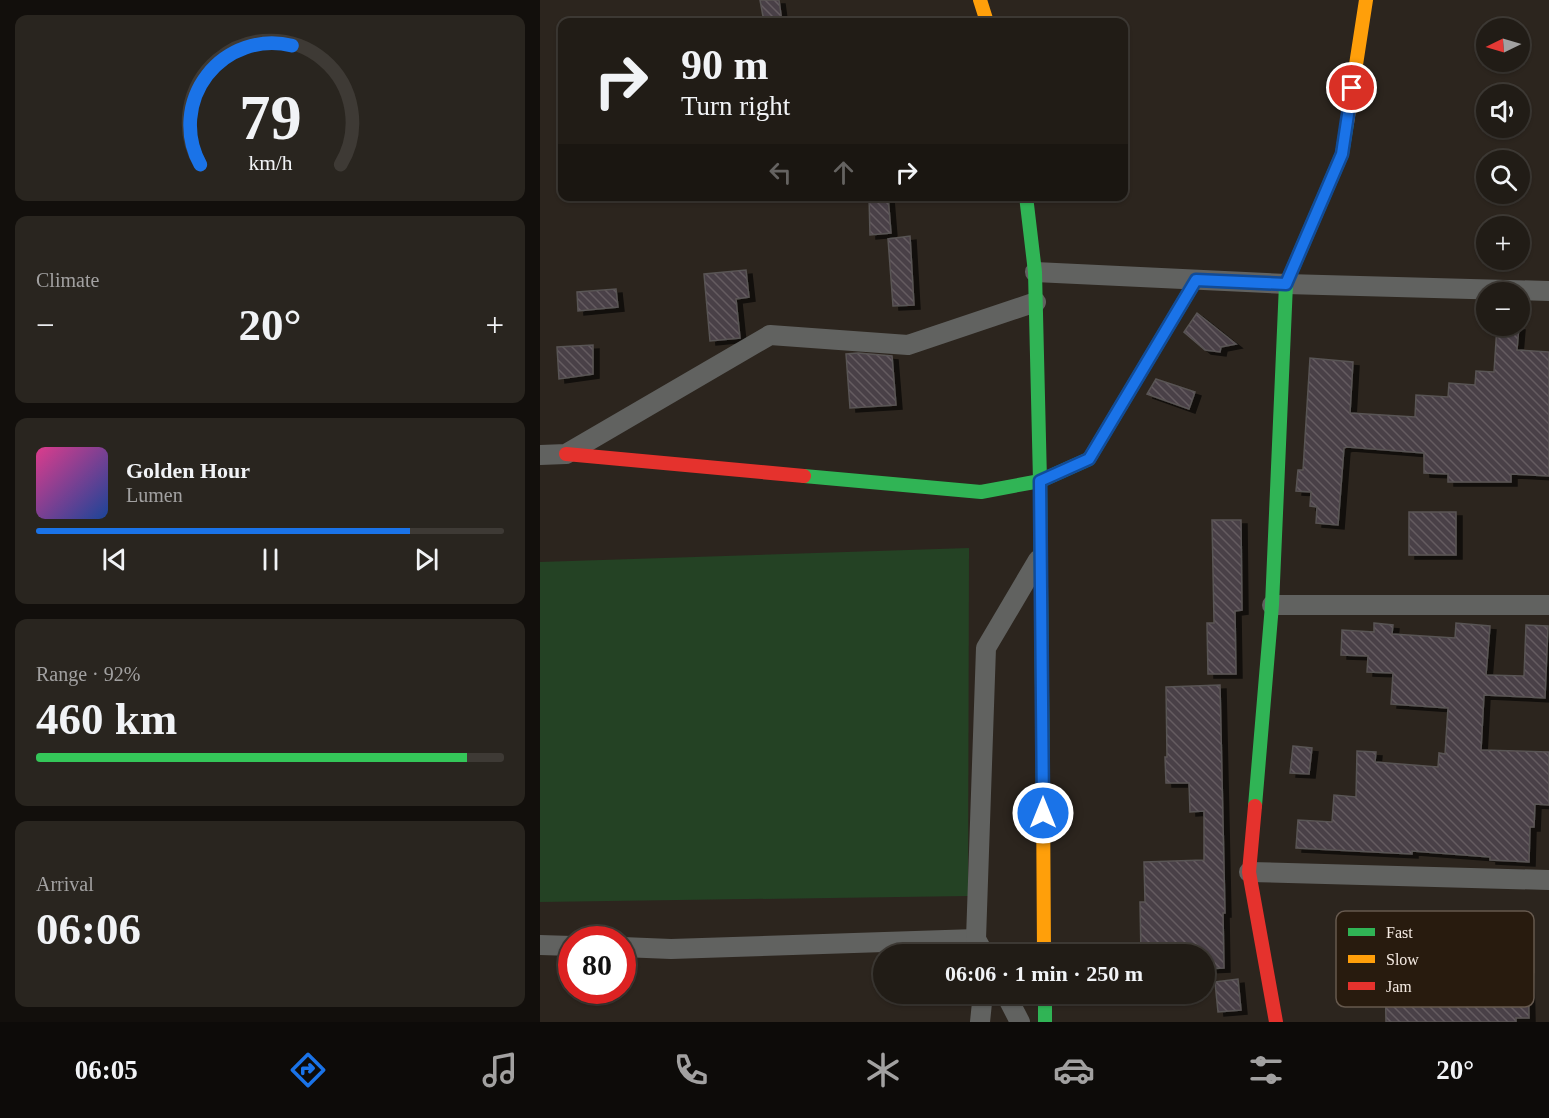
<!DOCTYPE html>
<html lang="en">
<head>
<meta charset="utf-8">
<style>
  :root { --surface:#211c16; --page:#29251f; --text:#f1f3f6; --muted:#a2a1a1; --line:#3e3a35; --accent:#1a73e8 }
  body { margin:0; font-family:"Times New Roman",serif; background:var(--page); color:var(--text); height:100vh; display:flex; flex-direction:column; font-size:22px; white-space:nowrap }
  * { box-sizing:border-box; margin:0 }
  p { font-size:20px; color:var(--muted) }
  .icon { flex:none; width:33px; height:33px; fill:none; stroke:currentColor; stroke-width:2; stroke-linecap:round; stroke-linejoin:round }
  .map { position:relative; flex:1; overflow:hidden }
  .drawer { display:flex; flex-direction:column; gap:15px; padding:15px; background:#120f0c; width:540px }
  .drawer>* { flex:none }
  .banner { position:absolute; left:18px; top:18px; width:570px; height:183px; border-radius:12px; box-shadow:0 2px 4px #0004,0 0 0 2px var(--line); background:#211c16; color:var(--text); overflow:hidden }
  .needle { width:39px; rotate:265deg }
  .buttons { position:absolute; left:936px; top:18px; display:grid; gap:12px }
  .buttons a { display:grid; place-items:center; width:54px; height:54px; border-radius:50%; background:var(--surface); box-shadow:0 2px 4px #0004,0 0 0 2px var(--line); font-size:30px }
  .speed { position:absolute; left:18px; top:926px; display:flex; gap:12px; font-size:30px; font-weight:700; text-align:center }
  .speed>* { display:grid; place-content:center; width:78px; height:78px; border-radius:50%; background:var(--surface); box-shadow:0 2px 4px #0004,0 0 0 2px var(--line); line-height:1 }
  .speed .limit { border:9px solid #d22; background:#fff; color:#111 }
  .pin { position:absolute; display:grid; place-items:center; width:51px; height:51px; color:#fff; margin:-26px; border:3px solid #fff; border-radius:50%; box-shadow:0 2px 6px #0007 }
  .me { position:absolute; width:66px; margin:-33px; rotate:0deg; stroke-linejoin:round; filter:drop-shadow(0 0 4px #0008) }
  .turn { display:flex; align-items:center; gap:21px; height:126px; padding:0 24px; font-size:27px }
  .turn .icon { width:78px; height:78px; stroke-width:2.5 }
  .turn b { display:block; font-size:42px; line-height:51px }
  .lanes { display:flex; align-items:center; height:57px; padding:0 24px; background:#0003; justify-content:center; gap:30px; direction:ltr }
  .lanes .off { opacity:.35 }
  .big { font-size:45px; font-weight:600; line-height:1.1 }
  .drawer .card { flex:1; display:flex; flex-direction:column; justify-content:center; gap:9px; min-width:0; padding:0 21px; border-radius:12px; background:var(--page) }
  .drawer .dial { align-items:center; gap:0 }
  .dial svg { height:156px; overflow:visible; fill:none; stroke:var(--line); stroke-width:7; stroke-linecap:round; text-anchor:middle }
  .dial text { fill:var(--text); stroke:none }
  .song { display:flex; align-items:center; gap:18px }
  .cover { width:72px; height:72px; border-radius:9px; background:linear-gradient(135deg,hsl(330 70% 55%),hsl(220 70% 35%)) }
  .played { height:6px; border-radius:3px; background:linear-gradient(90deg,var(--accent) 80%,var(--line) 80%) }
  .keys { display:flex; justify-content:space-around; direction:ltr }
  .heat { display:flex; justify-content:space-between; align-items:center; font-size:33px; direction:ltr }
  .charge { height:9px; border-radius:4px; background:linear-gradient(90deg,#34c759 92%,var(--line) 0) }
  .trip { position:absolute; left:333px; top:944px; width:342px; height:60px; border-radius:30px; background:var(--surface); box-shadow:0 2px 4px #0004,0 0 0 2px var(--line); font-weight:600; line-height:60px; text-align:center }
  .menu { display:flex; height:96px; justify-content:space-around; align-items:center; background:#0d0b09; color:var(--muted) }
  .menu .icon { width:42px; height:42px }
  .menu .selected { color:var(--accent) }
  .menu b { font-size:27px; color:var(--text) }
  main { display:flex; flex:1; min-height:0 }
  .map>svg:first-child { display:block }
</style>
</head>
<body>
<main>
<section class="drawer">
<div class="card dial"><svg viewBox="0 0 100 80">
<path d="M14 69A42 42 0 1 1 86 69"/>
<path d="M14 69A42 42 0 0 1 61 8" stroke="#1a73e8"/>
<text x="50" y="56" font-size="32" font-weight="700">79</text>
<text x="50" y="72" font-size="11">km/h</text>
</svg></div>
<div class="card"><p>Climate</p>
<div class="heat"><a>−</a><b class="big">20°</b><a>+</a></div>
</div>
<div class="card">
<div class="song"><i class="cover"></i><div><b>Golden Hour</b><p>Lumen</p></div></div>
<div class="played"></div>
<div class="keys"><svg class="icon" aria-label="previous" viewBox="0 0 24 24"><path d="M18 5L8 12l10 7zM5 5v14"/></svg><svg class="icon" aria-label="pause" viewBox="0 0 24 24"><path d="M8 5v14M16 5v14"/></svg><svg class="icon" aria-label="next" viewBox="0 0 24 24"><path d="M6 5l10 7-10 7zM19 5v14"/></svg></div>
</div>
<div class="card"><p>Range · 92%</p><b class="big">460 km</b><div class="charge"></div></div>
<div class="card"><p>Arrival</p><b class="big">06:06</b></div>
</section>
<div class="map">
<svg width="1009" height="1022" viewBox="0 0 1009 1022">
  <defs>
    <pattern id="building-back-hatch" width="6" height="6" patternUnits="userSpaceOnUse" patternTransform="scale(1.5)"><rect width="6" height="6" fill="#4a4046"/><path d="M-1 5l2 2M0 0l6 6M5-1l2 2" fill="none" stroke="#655c61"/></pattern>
    <filter id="shadow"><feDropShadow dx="6" dy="4" stdDeviation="0" flood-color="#0009"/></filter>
  </defs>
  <rect width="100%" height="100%" fill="#2c251e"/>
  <polygon fill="#244224" points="429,548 428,896 0,902 0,562"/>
  <g fill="url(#building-back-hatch)" stroke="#595454" stroke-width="1.5" filter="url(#shadow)">
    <polygon points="220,0 239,0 242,22 224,22"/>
    <polygon points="329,196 348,196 351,233 330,235"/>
    <polygon points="370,236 374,305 353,306 348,239"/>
    <polygon points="206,270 209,297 196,299 200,338 170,341 164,274"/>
    <polygon points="76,289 78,307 38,311 37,292"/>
    <polygon points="657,313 696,344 681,347 680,352 665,350 644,332"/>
    <polygon points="957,326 979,326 977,350 1009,352 1009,476 971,474 971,482 908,482 908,474 884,473 884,453 807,447 804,448 798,525 776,523 777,507 770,506 771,492 756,491 758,470 763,470 770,358 813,362 810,413 875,417 876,395 908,397 909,383 935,385 936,371 954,372"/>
    <polygon points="53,345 53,374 19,379 17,347"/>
    <polygon points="318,353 352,356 356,405 310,408 306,354"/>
    <polygon points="616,379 655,392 649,409 607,394"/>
    <rect x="869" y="512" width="47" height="43"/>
    <polygon points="672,520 701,520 702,610 695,611 696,674 668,674 667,623 674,623"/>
    <polygon points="834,623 853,625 852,634 915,638 916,623 950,626 946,675 984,676 986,625 1008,626 1005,698 944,695 941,750 1009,752 1009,805 995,804 994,827 990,827 989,862 950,860 950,857 872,851 872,854 756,848 758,820 792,822 794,795 816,797 817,751 836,752 835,762 898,767 899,753 905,754 908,708 851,704 853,673 827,672 828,656 801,655 802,630 834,632"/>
    <polygon points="680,685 685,913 683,913 684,968 664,969 664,954 601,954 600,902 605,902 604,862 664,860 664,811 650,812 649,783 626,783 625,757 627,757 626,687"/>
    <polygon points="753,746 772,748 769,774 750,773"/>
    <polygon points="951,969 988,970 989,1018 976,1018 976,1022 846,1022 845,971 906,971 907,1006 951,1004"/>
    <polygon points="698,979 701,1010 678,1012 675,982"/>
  </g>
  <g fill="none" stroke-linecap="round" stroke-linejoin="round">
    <g stroke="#616260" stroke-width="20">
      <polyline points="495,272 746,284 1009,291"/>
      <polyline points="0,455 26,454 230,335 368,345 496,302"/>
      <polyline points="732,605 1009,605"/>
      <polyline points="709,872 1009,880"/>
      <polyline points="0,945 32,946"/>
      <polyline points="82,947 131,949 436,939 442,950"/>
      <polyline points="438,954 436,939 446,648 498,560"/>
      <polyline points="465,993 480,1022"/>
      <polyline points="440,1022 443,993"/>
    </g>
    <g stroke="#30b455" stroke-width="14">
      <polyline points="486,196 495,272 500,481 503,791"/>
      <polyline points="264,476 441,492 500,481 549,459 656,280"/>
      <polyline points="715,806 732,605 746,284 802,154 807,123"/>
      <polyline points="505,993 505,1022"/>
    </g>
    <g stroke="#ff9f0a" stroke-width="14">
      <polyline points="440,0 447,22"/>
      <polyline points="807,123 826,0"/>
      <polyline points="503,791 504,954"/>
    </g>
    <g stroke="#e5322d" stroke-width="14">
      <polyline points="26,454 264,476"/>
      <polyline points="715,806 709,872 736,1022"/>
    </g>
  </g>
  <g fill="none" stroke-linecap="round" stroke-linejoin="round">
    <defs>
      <polyline id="route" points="503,813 500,481 549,459 656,280 746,284 802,154 812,88"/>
    </defs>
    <use href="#route" stroke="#114b97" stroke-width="15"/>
    <use href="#route" stroke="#1a73e8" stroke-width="10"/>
  </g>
  <rect x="796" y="911" width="198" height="96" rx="9" fill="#281b0e" stroke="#66594e" stroke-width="1.5"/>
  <rect x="808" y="928" width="27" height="8" fill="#30b455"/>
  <rect x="808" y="955" width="27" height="8" fill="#ff9f0a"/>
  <rect x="808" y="982" width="27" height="8" fill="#e5322d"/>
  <g font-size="16" fill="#f5ebe3">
    <text x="846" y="938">Fast</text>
    <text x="846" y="965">Slow</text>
    <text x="846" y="992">Jam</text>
  </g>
</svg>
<div class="buttons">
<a><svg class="needle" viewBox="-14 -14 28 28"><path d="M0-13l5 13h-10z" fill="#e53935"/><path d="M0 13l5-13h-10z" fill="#a2a1a1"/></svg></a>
<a><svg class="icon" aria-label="sound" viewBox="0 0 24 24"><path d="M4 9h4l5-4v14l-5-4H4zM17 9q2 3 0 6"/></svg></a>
<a><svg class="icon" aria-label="search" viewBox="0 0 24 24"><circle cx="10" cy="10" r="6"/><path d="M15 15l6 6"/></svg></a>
<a>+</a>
<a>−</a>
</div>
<div class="speed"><div class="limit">80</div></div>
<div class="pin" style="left:812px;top:88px;background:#d93025"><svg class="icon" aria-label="arrive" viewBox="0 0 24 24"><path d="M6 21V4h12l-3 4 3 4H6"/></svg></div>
<svg class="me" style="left:503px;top:813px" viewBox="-20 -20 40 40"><circle r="17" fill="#1a73e8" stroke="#fff" stroke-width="3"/><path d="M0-11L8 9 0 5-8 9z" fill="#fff"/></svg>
<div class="trip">06:06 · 1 min · 250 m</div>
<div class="banner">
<div class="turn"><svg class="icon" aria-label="right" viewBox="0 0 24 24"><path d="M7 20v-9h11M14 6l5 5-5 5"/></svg><div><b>90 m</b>Turn right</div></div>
<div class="lanes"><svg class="icon off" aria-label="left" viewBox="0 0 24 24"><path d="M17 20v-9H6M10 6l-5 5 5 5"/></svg><svg class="icon off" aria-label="ahead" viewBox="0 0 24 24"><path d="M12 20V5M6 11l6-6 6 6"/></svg><svg class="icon" aria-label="right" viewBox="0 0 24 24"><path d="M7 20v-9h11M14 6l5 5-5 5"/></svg></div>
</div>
</div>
</main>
<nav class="menu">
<b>06:05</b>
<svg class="icon selected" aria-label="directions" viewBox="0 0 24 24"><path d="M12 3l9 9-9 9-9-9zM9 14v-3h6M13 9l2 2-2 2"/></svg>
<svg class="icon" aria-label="music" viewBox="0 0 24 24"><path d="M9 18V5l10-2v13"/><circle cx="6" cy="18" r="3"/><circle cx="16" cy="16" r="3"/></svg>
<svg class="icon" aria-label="phone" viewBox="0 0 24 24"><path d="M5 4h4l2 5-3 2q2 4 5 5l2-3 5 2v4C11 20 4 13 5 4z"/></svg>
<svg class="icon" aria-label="climate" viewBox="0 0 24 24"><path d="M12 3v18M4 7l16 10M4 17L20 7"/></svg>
<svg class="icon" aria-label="car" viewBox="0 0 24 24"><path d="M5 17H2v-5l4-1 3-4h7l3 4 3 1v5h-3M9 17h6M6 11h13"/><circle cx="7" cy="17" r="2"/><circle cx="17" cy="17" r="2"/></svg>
<svg class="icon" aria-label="filters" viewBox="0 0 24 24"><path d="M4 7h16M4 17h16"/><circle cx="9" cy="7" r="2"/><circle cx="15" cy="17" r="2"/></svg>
<b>20°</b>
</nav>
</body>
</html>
